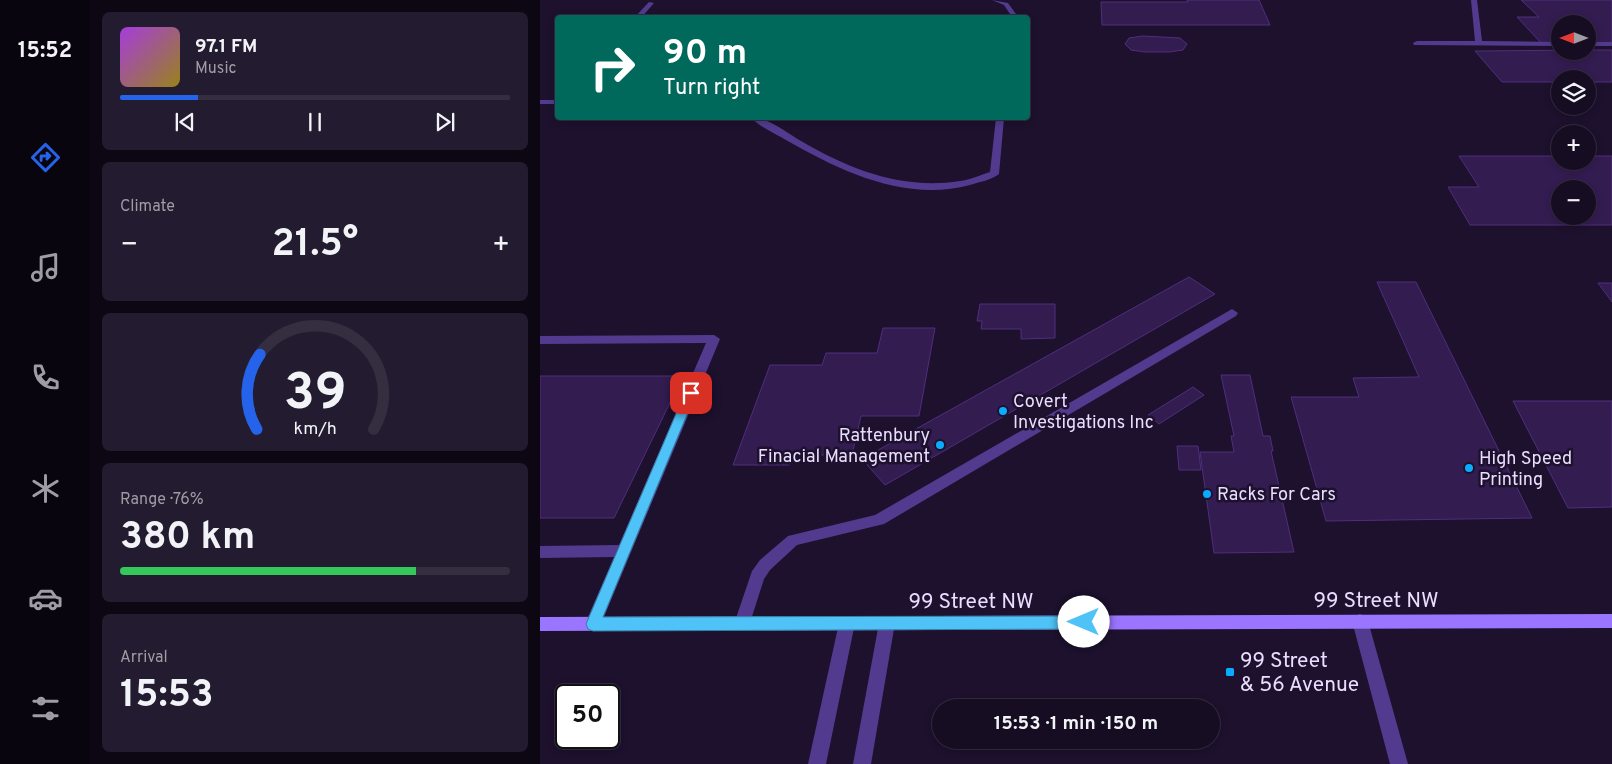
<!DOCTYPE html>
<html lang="en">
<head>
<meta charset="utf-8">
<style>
  :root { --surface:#160d22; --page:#231b2f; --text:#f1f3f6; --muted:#9e9ca5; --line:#352d40; --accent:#2563eb }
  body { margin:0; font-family:Overpass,sans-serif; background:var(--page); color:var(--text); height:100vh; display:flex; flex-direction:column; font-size:19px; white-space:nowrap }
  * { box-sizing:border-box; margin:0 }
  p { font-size:16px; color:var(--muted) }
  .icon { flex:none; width:28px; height:28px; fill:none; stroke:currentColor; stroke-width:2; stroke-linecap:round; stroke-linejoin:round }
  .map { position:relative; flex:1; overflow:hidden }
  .details { display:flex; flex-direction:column; gap:12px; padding:12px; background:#0c0713; width:450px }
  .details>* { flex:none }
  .hud { position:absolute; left:15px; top:15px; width:475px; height:105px; border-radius:5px; box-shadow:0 2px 8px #0003,0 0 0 1px var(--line); background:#00695c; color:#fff; overflow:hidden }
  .needle { width:32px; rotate:270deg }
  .controls { position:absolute; left:1011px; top:15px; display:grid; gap:10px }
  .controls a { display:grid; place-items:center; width:45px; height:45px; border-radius:50%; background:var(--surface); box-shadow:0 2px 8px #0003,0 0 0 1px var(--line); font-size:25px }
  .speed { position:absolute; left:15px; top:684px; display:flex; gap:10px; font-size:25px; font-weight:700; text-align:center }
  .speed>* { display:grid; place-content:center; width:65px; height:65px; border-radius:50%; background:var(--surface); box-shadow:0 2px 8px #0003,0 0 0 1px var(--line); line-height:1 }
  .speed .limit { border:2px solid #111; border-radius:8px; background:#fff; color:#111 }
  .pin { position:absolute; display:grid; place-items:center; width:42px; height:42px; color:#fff; margin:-21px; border-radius:10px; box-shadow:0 2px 8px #0006 }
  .me { position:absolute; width:55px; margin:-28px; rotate:270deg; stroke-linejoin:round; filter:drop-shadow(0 0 4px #0008) }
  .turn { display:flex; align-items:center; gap:18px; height:105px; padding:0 25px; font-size:22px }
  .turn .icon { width:65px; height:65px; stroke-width:2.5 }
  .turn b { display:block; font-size:35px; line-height:42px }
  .big { font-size:38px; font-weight:700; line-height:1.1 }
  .details .tile { flex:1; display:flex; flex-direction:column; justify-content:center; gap:8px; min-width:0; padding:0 18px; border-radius:8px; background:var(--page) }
  .details .dial { align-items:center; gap:0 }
  .dial svg { height:130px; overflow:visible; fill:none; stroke:var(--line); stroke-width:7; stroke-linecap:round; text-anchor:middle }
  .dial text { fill:var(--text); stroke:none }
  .song { display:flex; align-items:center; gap:15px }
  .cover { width:60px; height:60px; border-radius:8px; background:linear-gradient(135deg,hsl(280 70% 55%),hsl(50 70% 35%)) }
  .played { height:5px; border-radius:2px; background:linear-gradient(90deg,var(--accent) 20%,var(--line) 20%) }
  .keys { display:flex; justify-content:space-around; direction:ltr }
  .heat { display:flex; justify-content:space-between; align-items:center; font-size:28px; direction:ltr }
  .charge { height:8px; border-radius:4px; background:linear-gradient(90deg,#34c759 76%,var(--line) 0) }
  .trip { position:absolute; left:392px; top:699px; width:288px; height:50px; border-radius:25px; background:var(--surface); box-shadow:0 2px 8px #0003,0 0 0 1px var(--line); font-weight:700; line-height:50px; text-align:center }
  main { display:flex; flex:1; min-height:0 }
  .tab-bar { display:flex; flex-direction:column; width:90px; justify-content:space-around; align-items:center; background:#09050e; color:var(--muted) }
  .tab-bar .icon { width:35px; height:35px }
  .tab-bar .current { color:var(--accent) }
  .tab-bar b { font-size:22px; color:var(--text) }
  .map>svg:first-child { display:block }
</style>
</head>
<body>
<main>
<nav class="tab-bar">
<b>15:52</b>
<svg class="icon current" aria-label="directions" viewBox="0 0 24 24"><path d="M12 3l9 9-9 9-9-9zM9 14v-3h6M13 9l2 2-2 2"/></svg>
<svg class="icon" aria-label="music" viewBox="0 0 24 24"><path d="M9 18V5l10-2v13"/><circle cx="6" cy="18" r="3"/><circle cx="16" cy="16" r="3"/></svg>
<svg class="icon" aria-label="phone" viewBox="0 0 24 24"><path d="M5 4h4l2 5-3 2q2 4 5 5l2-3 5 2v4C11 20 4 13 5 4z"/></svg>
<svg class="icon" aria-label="climate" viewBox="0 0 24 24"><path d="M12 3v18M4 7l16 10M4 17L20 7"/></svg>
<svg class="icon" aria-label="car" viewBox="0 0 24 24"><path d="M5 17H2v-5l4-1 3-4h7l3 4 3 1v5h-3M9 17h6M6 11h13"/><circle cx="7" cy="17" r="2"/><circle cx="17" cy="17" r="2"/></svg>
<svg class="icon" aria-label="filters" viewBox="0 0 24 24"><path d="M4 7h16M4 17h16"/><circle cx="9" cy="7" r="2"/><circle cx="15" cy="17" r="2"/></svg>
</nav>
<section class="details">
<div class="tile">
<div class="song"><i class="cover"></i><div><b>97.1 FM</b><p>Music</p></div></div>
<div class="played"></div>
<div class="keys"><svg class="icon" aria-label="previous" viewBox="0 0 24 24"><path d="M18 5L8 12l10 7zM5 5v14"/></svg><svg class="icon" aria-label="pause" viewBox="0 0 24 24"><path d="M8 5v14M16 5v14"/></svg><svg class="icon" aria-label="next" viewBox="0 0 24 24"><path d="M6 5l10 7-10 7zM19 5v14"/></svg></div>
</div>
<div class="tile"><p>Climate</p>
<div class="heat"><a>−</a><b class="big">21.5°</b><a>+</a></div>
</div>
<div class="tile dial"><svg viewBox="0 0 100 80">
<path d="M14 69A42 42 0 1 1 86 69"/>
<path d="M14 69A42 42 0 0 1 16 23" stroke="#2563eb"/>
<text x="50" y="56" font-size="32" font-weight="700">39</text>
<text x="50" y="72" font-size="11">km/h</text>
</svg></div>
<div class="tile"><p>Range · 76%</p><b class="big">380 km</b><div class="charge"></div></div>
<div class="tile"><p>Arrival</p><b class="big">15:53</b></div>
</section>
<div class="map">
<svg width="1072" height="764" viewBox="0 0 1072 764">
  <rect width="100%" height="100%" fill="#1d112e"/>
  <g fill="#331c50" stroke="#502e7d" fill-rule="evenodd">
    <polygon points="647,0 719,0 730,25 562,25 561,2 648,2"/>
    <polygon points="981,0 1072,0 1072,43 1048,43 1048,24 1020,24 1020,43 1001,43 977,17 999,17"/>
    <polygon points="603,36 640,38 647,44 643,50 629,52 605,52 591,50 585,44 589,38"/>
    <polygon points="1048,50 1072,50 1072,82 1048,82 1048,79 1020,79 1020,82 962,82 935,51"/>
    <path d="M919 156H1020V161H1048V156H1072V225H930L908 187H939ZM1020 189H1048V216H1020Z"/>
    <polygon points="649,277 675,294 345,485 322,459"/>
    <polygon points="837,282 876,282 992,518 786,521 751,397 819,397 813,378 879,377"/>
    <polygon points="1058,283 1072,283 1072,302"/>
    <polygon points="440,304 515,304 515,338 481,339 481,329 441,329 442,321 437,321"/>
    <polygon points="343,328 395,328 379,416 321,416 312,455 252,455 249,465 193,465 230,365 282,365 286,353 337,353"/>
    <polygon points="681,375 710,375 723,436 730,436 733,451 731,451 754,552 674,553 660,452 694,452 691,436 694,436"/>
    <polygon points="0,376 143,376 74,518 0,518"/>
    <polygon points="653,387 664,395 619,424 608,415"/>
    <polygon points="973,401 1072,401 1072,507 1028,508"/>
    <polygon points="637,446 658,446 661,470 639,470"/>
  </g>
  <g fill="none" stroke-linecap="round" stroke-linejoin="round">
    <g fill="#523b8e" fill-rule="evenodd">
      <polygon points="452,0 468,3 476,14 476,18 469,18 470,14 464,5"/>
      <polygon points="931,0 937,0 942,41 1020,42 1020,46 874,45 873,43 877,41 935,41"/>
      <polygon points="109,2 114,3 101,18 94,18"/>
      <rect x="1048" y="42" width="24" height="4"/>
      <path d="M211 118C227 116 247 133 261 141 311 170 362 190 420 181 430 180 440 175 450 172L456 118H464L459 174C452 180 439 182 430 185 365 202 302 172 246 140 235 133 220 127 211 118Z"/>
      <polygon points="692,309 698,313 696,316 344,524 257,545 230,570 224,579 208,629 202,631 196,629 194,624 212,571 220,560 248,536 335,515"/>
      <polygon points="174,335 180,339 61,624 59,629 53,631 47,629 45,624 74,557 0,558 0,546 79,545 166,343 0,344 0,336"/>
      <polygon points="307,616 313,618 315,623 286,764 268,764 299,623 301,618"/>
      <polygon points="347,616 353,618 355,623 331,764 313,764 339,623 341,618"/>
    </g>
    <g fill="#523b8e" fill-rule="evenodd">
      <rect x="0" y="100" width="18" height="4"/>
      <polygon points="820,614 826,616 828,621 868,764 850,764 812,621 814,616"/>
    </g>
    <polygon fill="#9a75ff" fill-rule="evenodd" points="1072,614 1072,628 0,631 0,617"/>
  </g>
  <polygon fill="#4fc3f7" stroke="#337fa1" points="151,389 156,393 63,617 544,616 549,618 552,622 549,627 544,629 53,631 48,629 46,624 145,393"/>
  <g fill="#0aacff" stroke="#1d112e" stroke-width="2">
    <circle cx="463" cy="411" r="5"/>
    <circle cx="400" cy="445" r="5"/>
    <circle cx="929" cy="468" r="5"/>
    <circle cx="667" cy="494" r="5"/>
    <rect x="685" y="667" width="10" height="10" rx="2.5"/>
  </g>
  <g text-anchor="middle" stroke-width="5" stroke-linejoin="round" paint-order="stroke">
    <g font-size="18" fill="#eadeff" stroke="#1d112e" text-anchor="start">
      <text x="473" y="407">Covert<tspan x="473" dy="21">Investigations Inc</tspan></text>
      <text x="390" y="441" text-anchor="end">Rattenbury<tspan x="390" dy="21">Finacial Management</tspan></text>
      <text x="939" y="464">High Speed<tspan x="939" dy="21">Printing</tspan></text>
      <text x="677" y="500">Racks For Cars</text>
    </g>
    <g font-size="21" fill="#eadeff" stroke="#1d112e">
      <text x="836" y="607">99 Street NW</text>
      <text x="431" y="608">99 Street NW</text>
    </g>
    <g font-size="21" fill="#eadeff" stroke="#1d112e" text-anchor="start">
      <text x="700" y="667">99 Street<tspan x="700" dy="24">&amp; 56 Avenue</tspan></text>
    </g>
  </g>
</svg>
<div class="controls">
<a><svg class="needle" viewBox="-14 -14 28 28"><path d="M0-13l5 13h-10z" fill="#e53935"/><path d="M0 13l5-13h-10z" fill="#9e9ca5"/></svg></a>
<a><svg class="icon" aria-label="layers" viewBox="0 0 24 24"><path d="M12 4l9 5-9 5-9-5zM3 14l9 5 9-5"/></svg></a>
<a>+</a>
<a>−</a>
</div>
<div class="speed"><div class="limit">50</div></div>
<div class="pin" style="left:151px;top:393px;background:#d93025"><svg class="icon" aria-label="arrive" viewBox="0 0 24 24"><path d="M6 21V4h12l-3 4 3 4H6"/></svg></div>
<svg class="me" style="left:544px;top:622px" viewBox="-20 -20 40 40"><circle r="19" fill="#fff"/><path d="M0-13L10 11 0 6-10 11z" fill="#4fc3f7"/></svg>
<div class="trip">15:53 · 1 min · 150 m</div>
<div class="hud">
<div class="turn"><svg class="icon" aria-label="right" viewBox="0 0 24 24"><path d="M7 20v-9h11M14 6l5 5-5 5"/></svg><div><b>90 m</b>Turn right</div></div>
</div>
</div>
</main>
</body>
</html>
